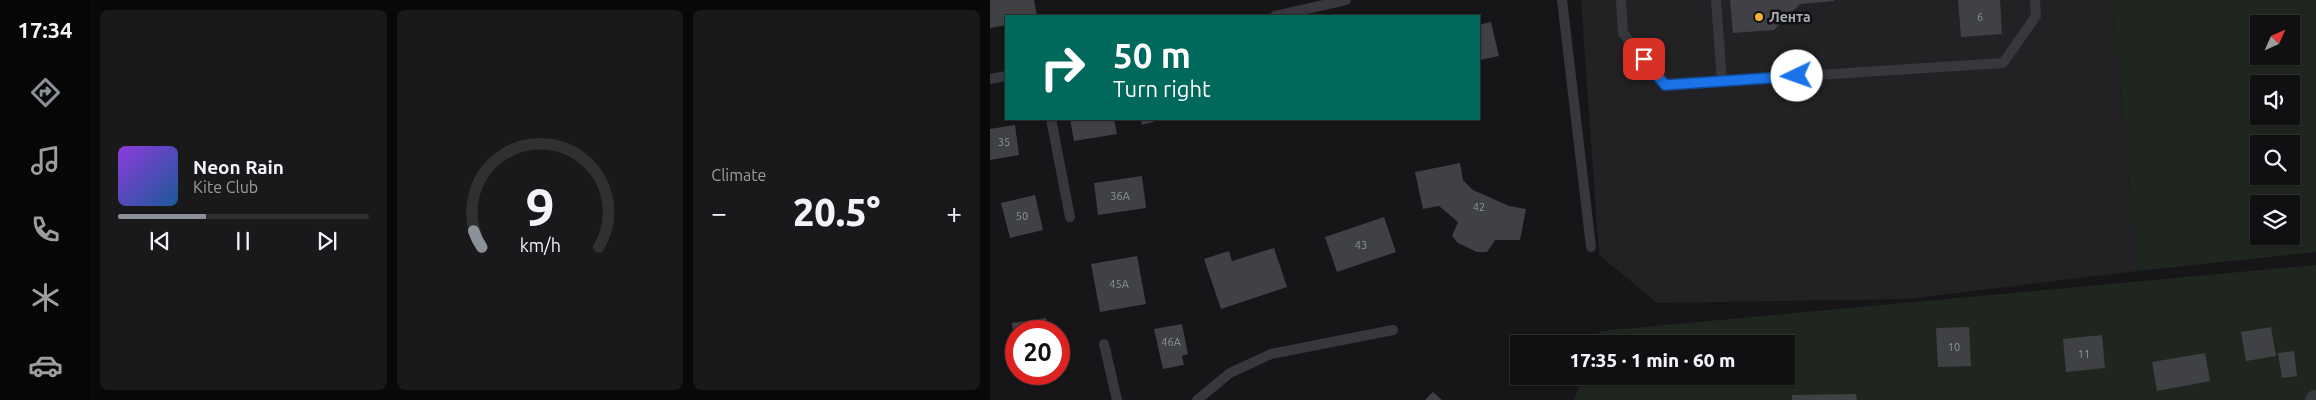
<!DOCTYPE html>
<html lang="en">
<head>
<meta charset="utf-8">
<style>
  :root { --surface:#101012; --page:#19191b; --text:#f1f3f6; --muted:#9c9d9f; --line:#303032; --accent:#8c9099 }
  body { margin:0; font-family:Ubuntu,sans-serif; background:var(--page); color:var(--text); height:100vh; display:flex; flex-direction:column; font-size:19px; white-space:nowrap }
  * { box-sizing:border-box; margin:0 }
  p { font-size:16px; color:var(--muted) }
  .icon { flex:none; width:28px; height:28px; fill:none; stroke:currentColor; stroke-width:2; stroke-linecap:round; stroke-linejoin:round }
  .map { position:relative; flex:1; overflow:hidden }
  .drawer { display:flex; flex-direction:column; gap:10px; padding:10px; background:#09090a; width:900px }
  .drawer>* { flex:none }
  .guide { position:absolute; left:15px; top:15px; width:475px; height:105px; border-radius:0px; box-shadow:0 1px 4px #0004,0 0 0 1px var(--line); background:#00695c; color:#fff; overflow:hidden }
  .needle { width:32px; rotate:45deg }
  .tools { position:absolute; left:1260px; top:15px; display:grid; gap:10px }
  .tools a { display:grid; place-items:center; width:50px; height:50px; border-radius:0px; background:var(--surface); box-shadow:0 1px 4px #0004,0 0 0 1px var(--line); font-size:25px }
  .speed { position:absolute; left:15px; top:320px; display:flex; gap:10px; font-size:25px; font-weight:700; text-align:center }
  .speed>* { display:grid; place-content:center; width:65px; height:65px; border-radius:50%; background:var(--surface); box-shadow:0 1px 4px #0004,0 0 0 1px var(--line); line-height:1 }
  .speed .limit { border:8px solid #d22; background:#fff; color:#111 }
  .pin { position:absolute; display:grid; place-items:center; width:42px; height:42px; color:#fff; margin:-21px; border-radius:10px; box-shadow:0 2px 8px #0006 }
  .me { position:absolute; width:55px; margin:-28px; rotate:267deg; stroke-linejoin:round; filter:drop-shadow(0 0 4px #0008) }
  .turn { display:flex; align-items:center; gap:18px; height:105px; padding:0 25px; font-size:22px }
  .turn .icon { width:65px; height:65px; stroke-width:2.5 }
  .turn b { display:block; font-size:35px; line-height:42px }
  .big { font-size:38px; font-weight:800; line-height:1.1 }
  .drawer .widget { flex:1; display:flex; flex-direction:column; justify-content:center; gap:8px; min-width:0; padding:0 18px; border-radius:8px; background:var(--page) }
  .drawer .dial { align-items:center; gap:0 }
  .dial svg { height:130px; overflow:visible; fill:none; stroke:var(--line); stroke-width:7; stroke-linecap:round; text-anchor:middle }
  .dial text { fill:var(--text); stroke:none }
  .song { display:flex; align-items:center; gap:15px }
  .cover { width:60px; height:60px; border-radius:8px; background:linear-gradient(135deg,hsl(270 70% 55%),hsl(210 70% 35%)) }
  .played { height:5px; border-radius:2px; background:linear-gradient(90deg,var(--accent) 35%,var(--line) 35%) }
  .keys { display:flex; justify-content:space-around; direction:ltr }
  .heat { display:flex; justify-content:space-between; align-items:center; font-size:28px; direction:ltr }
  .drawer .tiles { flex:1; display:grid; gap:10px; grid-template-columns:repeat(3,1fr) }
  .trip { position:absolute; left:520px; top:335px; width:285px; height:50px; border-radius:0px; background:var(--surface); box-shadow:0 1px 4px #0004,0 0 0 1px var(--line); font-weight:800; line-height:50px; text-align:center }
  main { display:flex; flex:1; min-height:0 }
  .dock { display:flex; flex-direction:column; width:90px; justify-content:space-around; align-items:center; background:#060607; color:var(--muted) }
  .dock .icon { width:35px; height:35px }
  .dock .current { color:var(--accent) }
  .dock b { font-size:22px; color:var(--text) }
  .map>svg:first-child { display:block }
</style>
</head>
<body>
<main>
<nav class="dock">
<b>17:34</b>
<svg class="icon current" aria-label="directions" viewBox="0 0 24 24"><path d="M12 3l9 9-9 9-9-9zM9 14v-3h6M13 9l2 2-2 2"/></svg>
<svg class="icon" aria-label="music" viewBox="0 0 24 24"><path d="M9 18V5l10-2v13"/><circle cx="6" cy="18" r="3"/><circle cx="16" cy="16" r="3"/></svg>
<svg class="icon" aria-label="phone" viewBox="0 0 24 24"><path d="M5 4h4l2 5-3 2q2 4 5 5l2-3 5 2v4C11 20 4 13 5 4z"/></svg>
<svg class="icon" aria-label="climate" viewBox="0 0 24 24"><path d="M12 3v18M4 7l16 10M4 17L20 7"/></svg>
<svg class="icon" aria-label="car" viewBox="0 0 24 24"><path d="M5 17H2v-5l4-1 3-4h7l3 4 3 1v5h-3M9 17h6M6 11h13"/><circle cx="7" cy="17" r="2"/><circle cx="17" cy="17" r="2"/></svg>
</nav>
<section class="drawer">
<div class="tiles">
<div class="widget">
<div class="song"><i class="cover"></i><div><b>Neon Rain</b><p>Kite Club</p></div></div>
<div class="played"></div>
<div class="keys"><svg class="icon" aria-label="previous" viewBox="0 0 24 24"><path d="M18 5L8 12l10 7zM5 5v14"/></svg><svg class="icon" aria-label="pause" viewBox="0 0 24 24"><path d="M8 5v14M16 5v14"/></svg><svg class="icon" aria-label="next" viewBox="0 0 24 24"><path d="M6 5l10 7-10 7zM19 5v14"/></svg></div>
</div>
<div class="widget dial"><svg viewBox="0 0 100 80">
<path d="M14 69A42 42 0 1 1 86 69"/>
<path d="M14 69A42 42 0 0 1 9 59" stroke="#8c9099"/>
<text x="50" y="56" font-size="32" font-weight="700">9</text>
<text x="50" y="72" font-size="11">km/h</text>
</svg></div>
<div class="widget"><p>Climate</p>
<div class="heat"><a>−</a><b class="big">20.5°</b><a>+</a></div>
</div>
</div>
</section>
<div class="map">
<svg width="1326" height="400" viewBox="0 0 1326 400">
  <rect width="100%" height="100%" fill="#161618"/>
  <polygon fill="#222225" points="591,0 1122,0 1147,271 918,299 667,303 609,255"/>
  <g fill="#1e261f" fill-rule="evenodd">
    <path d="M1122 0H1326V252L1147 271ZM1269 24H1301V56H1269ZM1269 84H1301V116H1269ZM1269 144H1301V176H1269ZM1269 204H1301V236H1269Z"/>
    <polygon points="1326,265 1326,400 584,400 593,376 796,376 796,344 605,344 610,331"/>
  </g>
  <g fill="#404145">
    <polygon points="0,0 44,0 47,16 16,16 16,25 0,28"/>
    <polygon points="740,0 844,0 844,1 810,4 784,30 743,33"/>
    <polygon points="968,0 1010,0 1012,34 971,37"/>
    <polygon points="501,22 509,56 489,60 489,25"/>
    <polygon points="80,119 124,119 127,134 84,141"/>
    <polygon points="151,119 173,119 152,125"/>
    <polygon points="25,125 29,155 0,160 0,129"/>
    <polygon points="470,163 473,180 483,190 519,206 536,209 530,240 505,240 497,252 487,252 468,243 462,236 468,222 449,206 433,209 425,172"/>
    <polygon points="152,176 156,208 108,215 104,183"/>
    <polygon points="45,195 53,230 20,238 11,203"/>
    <polygon points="394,217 406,252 347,272 335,237"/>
    <polygon points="284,248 297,287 231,309 214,259 239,251 242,261"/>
    <polygon points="147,256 156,304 110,312 101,264"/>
    <polygon points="56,318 58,331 26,331 25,345 22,323"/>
    <polygon points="192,324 198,354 192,356 194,365 173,369 164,329"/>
    <polygon points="979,327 981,366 948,367 946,328"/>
    <polygon points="1281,327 1286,356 1256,361 1251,332"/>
    <polygon points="1112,335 1115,368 1076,372 1073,339"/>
    <polygon points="1304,351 1307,376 1292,378 1288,353"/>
    <polygon points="1215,353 1220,381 1167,391 1162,362"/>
    <polygon points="443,392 452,400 435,400"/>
    <polygon points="866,394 867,400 802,400 802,395"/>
  </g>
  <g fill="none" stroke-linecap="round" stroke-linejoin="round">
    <g stroke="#37383d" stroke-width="10">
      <polyline points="572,0 601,247"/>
      <polyline points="631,0 633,33 675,85 732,81 726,0"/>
      <polyline points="285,16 356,0"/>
      <polyline points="0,79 16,76"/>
      <polyline points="732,81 1013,63 1046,16 1045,0"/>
      <polyline points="61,119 80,217"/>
      <polyline points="114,344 127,400"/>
      <polyline points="207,400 240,373 281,354 403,330"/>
    </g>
    <polyline stroke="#37383d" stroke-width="20" points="1325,400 1326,400"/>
  </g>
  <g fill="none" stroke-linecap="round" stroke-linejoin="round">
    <defs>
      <polyline id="route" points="654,59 675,85 807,76"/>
    </defs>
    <use href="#route" stroke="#114b97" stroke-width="12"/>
    <use href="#route" stroke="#1a73e8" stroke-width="9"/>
  </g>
  <circle fill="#f2b134" stroke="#111113" stroke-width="2" cx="769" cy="17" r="5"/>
  <g text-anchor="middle" stroke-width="5" stroke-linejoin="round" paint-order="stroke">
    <g font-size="11" fill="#8e929b">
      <text x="990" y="21">6</text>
      <text x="14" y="146">35</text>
      <text x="130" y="200">36А</text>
      <text x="489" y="211">42</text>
      <text x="32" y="220">50</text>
      <text x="371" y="249">43</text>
      <text x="129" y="288">45А</text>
      <text x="181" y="346">46А</text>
      <text x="964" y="351">10</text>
      <text x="1094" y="358">11</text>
    </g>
    <g font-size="14" font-weight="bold" fill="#a8adb8" stroke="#111113" text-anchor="start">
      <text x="779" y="22">Лента</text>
    </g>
  </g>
</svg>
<div class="tools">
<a><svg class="needle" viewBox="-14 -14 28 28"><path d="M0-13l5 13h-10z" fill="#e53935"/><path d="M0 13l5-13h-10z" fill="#9c9d9f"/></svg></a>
<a><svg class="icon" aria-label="sound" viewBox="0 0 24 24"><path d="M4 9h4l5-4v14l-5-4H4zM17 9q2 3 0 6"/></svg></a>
<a><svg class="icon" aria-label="search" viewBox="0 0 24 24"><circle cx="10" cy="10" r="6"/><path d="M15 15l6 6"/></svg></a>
<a><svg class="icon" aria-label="layers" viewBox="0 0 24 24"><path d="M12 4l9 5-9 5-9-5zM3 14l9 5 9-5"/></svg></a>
</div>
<div class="speed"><div class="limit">20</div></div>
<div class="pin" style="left:654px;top:59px;background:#d93025"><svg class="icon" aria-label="arrive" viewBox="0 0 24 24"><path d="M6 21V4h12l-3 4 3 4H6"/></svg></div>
<svg class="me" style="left:807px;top:76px" viewBox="-20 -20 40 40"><circle r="19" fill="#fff"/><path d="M0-13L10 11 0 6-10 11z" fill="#1a73e8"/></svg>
<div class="trip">17:35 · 1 min · 60 m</div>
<div class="guide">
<div class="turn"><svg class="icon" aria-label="right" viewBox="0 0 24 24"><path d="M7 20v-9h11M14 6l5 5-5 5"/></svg><div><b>50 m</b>Turn right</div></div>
</div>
</div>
</main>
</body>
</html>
